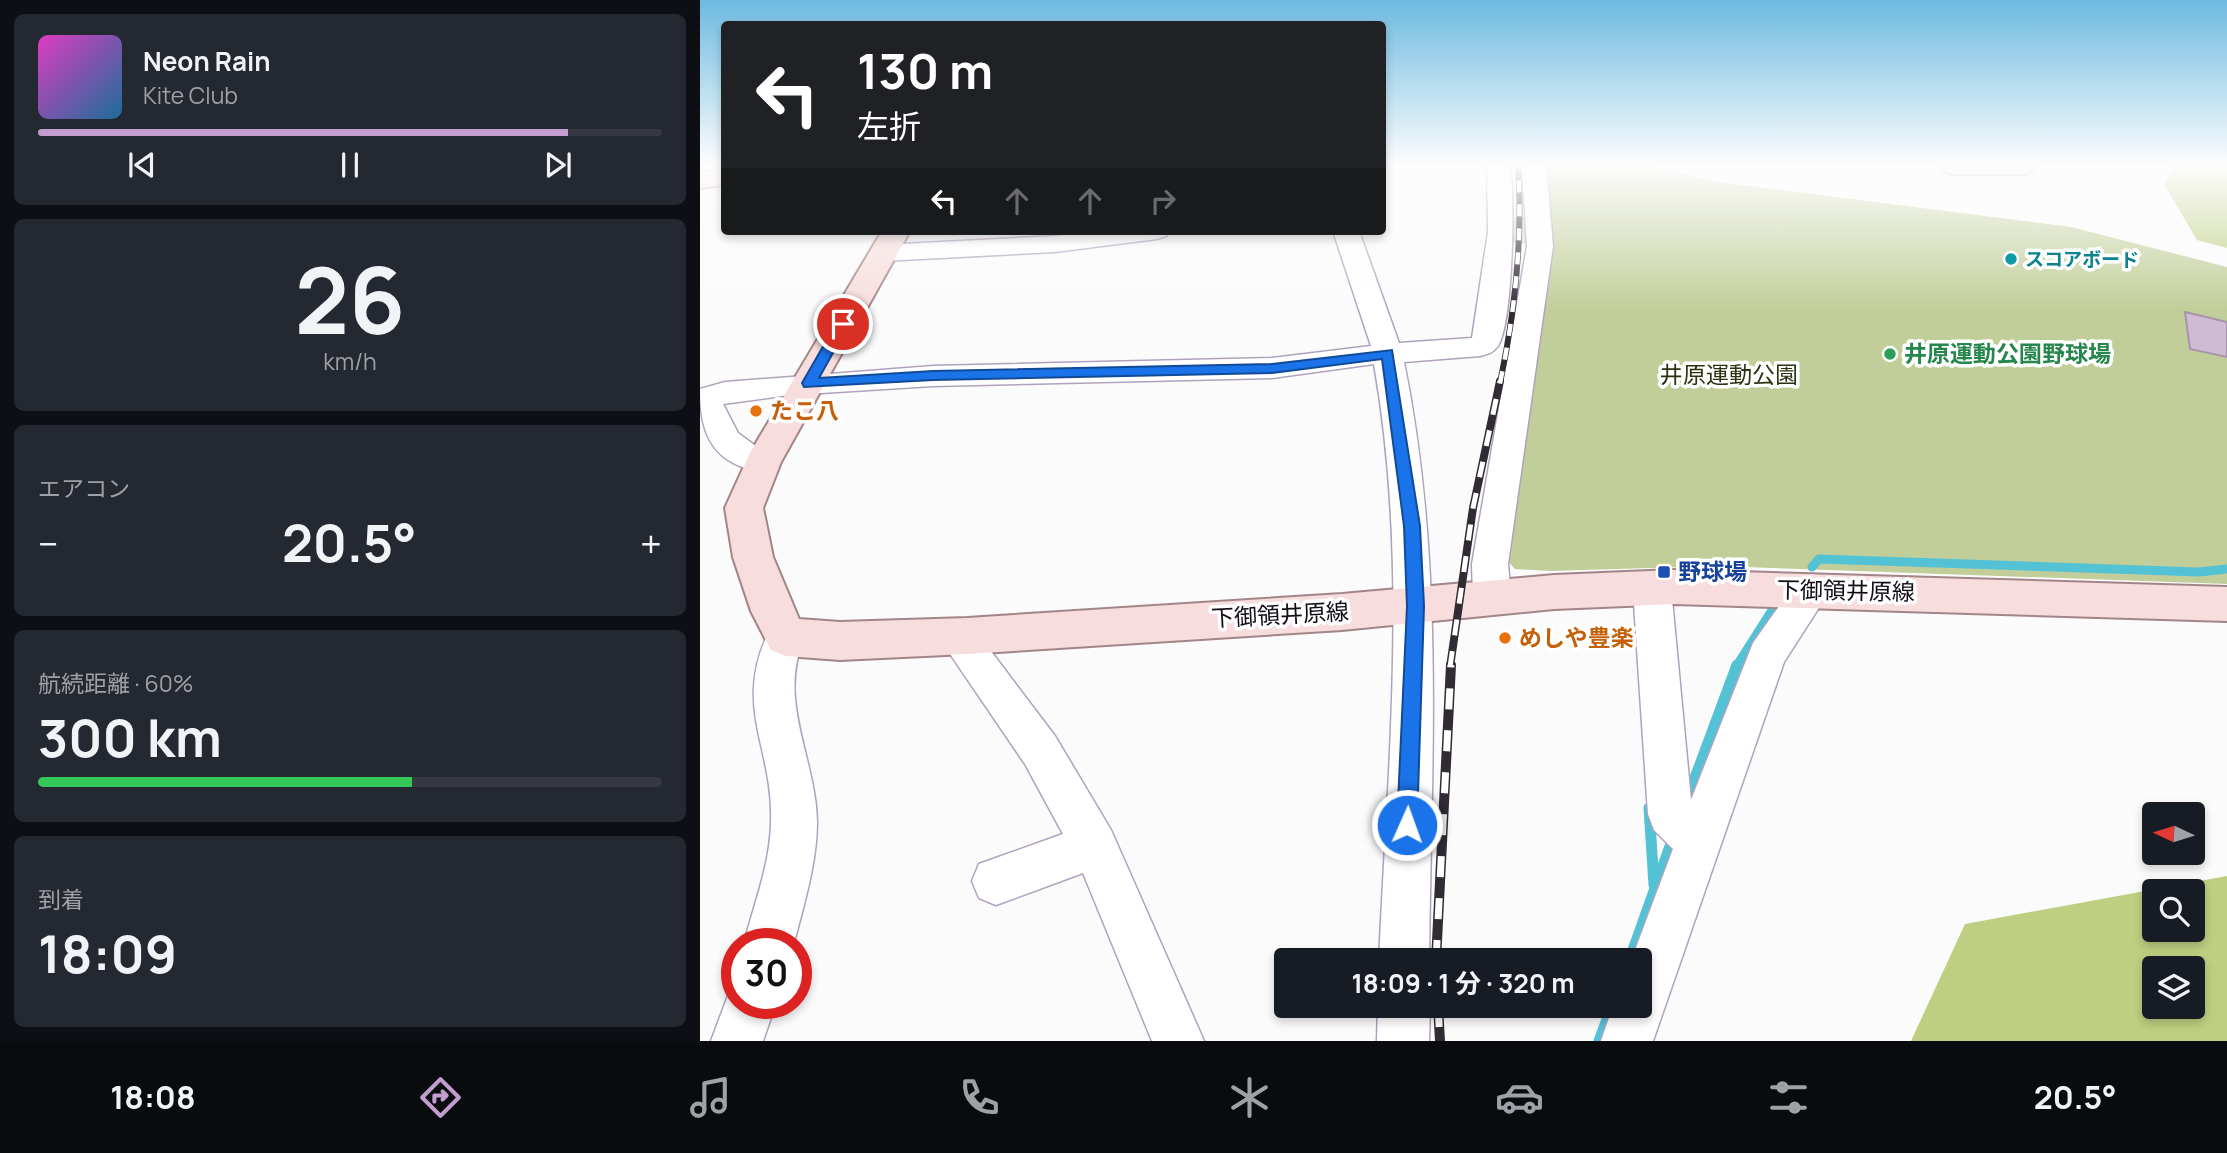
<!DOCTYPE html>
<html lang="ja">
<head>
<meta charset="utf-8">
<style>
  :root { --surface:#171b24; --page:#242831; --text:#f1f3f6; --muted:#9ea1a6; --line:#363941; --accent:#c39dcf }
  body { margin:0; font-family:Manrope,"Noto Sans JP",sans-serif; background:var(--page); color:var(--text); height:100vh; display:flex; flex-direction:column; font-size:26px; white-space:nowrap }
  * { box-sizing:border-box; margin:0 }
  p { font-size:23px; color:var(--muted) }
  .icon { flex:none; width:38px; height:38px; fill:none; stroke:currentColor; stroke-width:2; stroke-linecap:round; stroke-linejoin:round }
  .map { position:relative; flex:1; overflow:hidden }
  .details { display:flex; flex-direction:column; gap:14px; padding:14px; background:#0d0f14; width:700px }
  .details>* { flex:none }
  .banner { position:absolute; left:21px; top:21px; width:665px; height:214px; border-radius:7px; box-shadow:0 4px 10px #0003; background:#202124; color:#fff; overflow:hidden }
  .needle { width:46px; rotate:274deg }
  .controls { position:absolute; left:1442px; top:802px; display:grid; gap:14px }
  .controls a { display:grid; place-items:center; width:63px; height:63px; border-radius:7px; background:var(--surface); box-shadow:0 4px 10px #0003; font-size:35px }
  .speed { position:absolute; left:21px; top:928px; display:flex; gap:14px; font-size:35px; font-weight:700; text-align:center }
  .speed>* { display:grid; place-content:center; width:91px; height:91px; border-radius:50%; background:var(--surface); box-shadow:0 4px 10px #0003; line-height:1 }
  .speed .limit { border:10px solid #d22; background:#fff; color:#111 }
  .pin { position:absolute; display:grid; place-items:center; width:60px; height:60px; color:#fff; margin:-30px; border:4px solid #fff; border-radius:50%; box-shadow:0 2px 7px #0007 }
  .me { position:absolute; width:77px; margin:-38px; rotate:2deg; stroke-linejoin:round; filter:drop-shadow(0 0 5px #0008) }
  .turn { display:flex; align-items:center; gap:24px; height:147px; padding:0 21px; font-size:32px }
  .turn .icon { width:91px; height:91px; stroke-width:2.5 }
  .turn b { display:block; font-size:49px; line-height:60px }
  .lanes { display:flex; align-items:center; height:66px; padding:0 21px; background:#0003; justify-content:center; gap:35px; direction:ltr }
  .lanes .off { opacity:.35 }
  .big { font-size:52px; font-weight:700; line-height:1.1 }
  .details .card { flex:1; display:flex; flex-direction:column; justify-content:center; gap:10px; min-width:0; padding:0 24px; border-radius:10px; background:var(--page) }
  .details .dial { align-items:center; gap:0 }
  .dial b { font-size:91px; line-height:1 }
  .song { display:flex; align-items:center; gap:21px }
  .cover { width:84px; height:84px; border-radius:10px; background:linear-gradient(135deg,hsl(310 70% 55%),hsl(200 70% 35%)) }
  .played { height:7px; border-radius:4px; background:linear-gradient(90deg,var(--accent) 85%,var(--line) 85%) }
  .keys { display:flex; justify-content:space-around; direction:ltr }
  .heat { display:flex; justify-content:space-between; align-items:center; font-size:38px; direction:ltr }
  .charge { height:10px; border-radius:5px; background:linear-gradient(90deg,#34c759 60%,var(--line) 0) }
  .trip { position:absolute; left:574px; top:948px; width:378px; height:70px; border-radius:7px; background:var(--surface); box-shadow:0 4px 10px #0003; font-weight:700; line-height:70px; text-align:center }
  .tab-bar { display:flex; height:112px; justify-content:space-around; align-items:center; background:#090b0e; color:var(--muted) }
  .tab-bar .icon { width:49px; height:49px }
  .tab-bar .active { color:var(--accent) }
  .tab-bar b { font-size:32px; color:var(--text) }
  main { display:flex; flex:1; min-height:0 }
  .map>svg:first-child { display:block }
</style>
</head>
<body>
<main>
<section class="details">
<div class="card">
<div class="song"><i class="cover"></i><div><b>Neon Rain</b><p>Kite Club</p></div></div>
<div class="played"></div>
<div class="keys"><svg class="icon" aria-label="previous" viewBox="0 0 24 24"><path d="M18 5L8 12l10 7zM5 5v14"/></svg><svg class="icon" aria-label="pause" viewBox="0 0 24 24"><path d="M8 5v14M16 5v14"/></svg><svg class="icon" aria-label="next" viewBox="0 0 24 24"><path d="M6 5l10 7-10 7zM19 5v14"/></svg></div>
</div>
<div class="card dial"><b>26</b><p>km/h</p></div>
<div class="card"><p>エアコン</p>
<div class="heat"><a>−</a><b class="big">20.5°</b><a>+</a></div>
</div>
<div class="card"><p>航続距離 · 60%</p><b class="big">300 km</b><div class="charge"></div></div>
<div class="card"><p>到着</p><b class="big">18:09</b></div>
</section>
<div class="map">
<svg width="1527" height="1041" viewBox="0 0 1527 1041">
  <rect width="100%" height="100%" fill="#fbfbfb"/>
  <polygon fill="#c1ce99" points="843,166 951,166 1018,182 1371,227 1527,267 1527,584 1017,566 850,571 815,569 806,559 810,491 819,486 850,264"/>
  <g fill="#becf81" fill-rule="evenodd">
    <polygon points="1475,166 1527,166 1527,248 1497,240 1464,184"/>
    <path d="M1527 876V1041H1211L1265 924ZM1454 891H1493V929H1454ZM1454 968H1493V1006H1454Z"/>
  </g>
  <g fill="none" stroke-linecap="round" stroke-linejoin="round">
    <g stroke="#54c2d5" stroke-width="9">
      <polyline points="1112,567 1119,559 1499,572 1527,569"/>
      <polyline points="1036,667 1076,604"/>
    </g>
    <g stroke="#54c2d5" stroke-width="11">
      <polyline points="986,802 1037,665"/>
      <polyline points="949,808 954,885"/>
      <polyline points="929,961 974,835"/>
      <polyline points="899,1041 912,1006"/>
    </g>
  </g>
  <polygon fill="#d0bbd4" stroke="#a894ac" stroke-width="2" points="1485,312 1527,322 1527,357 1490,349"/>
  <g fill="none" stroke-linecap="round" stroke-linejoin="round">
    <polyline stroke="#d8d7d8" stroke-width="26" stroke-dasharray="26 13" stroke-linecap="butt" points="806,230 834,231"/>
    <defs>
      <g id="minor">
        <path d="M787 166H810C815 195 813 323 798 346 793 353 788 354 780 356L704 362C745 563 731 757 729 961H679C688 761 709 563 674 364L572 378 233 386 89 395 23 404 38 433 57 447 75 453 80 462 75 471C62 474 55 472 42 467 7 454 0 424 0 389L25 382 233 366 572 358 671 346 633 231H659L699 343 772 338 788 232Z"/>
        <polygon points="822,166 846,166 853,246 808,564 811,597 805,608 792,613 779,608 773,597 772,564 827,246"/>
        <polygon points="397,231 470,231 466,236 457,239 355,252 183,261 174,259 170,253 174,247 183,245 355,236"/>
        <polygon points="952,574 965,578 971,589 991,800 1053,643 1099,578 1112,574 1125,578 1131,589 1084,662 953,1041 901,1041 913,1006 940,1006 940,961 931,961 973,849 954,830 948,814 933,589 939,578"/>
        <polygon points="267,619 281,624 287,646 355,736 411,830 504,1041 452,1041 383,873 296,905 279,898 272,881 279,864 363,834 325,764 248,651 248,636 253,624"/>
        <path d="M86 620 100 625 105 637C76 699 116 758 117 822 117 862 104 904 94 943H44C54 904 70 865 71 823 74 745 30 706 72 625Z"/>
        <polygon points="37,983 37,1003 76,1003 63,1041 11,1041 32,985"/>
        <polygon points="678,1006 730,1006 729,1041 677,1041"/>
      </g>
      <g id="major">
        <polygon points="1240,166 1337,166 1333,171 1324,174 1253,174 1244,171"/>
        <polygon points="24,169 24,185 0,188 0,172"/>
        <polygon points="182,231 210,231 81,462 63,508 73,557 99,619 140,622 267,618 642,594 854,575 974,570 1527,587 1527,621 974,604 854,609 642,630 267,654 140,660 86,656 71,650 51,611 33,557 25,508 50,453"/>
      </g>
    </defs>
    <use href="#minor" stroke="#b0a2be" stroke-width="3"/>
    <use href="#major" stroke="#a38589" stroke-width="4"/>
    <use href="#minor" fill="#fff" fill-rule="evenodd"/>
    <use href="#major" fill="#f7dddd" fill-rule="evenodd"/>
    <defs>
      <path id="rail-far2" d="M800 383C815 312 823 237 818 166"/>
      <polyline id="rail-far1" points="750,667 773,508 800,381"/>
      <g id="rail">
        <polyline points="736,961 751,665"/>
        <polyline points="738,1006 740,1041"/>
      </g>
    </defs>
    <use href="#rail-far2" stroke="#312c34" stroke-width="6"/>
    <use href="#rail-far1" stroke="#312c34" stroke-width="8"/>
    <use href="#rail" stroke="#312c34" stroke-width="10"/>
    <use href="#rail-far2" stroke="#fff" stroke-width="4.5" stroke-dasharray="12" stroke-linecap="butt"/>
    <use href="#rail-far1" stroke="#fff" stroke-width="5" stroke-dasharray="16" stroke-linecap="butt"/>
    <use href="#rail" stroke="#fff" stroke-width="7" stroke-dasharray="21" stroke-linecap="butt"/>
  </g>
  <linearGradient id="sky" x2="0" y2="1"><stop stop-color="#6dbae0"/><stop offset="0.53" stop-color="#fdfdfd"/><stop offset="1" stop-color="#fdfdfd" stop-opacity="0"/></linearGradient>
  <rect width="1527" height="311" fill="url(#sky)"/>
  <polygon fill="#1a73e8" stroke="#114b97" stroke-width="2" points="143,320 149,324 119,378 233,371 572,364 692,350 720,526 724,606 717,825 714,833 707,836 700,833 697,825 707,606 704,526 682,359 572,373 233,380 104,387 102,383 136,324"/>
  <circle fill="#0f9aa8" stroke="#fff" stroke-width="2.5" cx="1311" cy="259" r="7"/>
  <circle fill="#2e9e5b" stroke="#fff" stroke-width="2.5" cx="1190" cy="354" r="7"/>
  <g fill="#e8710a" stroke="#fff" stroke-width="2.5">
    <circle cx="56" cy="411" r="7"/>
    <circle cx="805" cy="638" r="7"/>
  </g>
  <rect fill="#1a4fb4" stroke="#fff" stroke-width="2.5" x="957" y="565" width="14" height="14" rx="3.5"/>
  <g text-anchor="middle" stroke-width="7" stroke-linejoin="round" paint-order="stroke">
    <g font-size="19" font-weight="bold" fill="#0d838f" stroke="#fff" text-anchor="start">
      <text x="1325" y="266">スコアボード</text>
    </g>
    <g font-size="23" font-weight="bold" fill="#27864d" stroke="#fff" text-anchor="start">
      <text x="1204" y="362">井原運動公園野球場</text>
    </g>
    <g font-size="23" fill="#2c3211" stroke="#fff">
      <text x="1029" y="383">井原運動公園</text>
    </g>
    <g font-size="23" font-weight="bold" fill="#c56008" stroke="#fff" text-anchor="start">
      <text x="70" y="419">たこ八</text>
      <text x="819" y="646">めしや豊楽</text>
    </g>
    <g font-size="23" font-weight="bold" fill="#164399" stroke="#fff" text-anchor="start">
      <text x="978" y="580">野球場</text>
    </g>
    <g font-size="23" fill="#110c15" stroke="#fff">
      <text transform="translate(1146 591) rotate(1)" y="8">下御領井原線</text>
      <text transform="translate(580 615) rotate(-3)" y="8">下御領井原線</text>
    </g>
  </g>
</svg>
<div class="controls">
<a><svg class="needle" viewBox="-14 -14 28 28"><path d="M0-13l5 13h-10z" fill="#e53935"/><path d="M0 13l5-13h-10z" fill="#9ea1a6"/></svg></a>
<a><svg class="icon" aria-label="search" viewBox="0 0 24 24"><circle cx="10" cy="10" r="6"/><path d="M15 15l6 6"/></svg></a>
<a><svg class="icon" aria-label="layers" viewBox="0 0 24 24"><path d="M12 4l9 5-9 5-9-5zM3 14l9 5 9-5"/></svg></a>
</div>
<div class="speed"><div class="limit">30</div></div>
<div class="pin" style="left:143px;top:324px;background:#d93025"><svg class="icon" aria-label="arrive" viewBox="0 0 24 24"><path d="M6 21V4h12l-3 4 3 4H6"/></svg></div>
<svg class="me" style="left:707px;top:825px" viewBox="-20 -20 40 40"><circle r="17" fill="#1a73e8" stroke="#fff" stroke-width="3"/><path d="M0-11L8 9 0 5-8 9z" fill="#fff"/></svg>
<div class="trip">18:09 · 1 分 · 320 m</div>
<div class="banner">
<div class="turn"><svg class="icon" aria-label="left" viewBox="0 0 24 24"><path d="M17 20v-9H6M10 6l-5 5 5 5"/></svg><div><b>130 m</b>左折</div></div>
<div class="lanes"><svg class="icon" aria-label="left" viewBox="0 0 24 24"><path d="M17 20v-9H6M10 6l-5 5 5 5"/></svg><svg class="icon off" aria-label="ahead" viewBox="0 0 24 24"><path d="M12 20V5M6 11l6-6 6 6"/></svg><svg class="icon off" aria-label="ahead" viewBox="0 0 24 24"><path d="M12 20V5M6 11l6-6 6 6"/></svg><svg class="icon off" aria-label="right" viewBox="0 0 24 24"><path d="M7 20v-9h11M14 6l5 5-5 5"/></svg></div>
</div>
</div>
</main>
<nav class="tab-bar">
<b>18:08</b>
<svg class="icon active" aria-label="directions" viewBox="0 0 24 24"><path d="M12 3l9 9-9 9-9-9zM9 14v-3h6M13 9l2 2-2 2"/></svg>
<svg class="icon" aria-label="music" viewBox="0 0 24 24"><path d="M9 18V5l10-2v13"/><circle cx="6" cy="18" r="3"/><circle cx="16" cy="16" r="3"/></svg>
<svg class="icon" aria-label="phone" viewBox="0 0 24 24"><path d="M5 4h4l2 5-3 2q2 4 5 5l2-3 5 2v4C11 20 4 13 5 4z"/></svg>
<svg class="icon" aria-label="climate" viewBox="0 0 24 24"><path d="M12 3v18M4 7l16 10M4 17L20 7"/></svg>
<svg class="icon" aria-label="car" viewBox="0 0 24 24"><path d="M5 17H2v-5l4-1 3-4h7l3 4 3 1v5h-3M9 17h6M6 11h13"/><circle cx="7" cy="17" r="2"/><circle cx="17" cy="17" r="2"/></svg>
<svg class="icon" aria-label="filters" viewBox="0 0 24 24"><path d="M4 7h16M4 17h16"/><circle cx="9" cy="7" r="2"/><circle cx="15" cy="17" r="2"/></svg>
<b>20.5°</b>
</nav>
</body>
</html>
